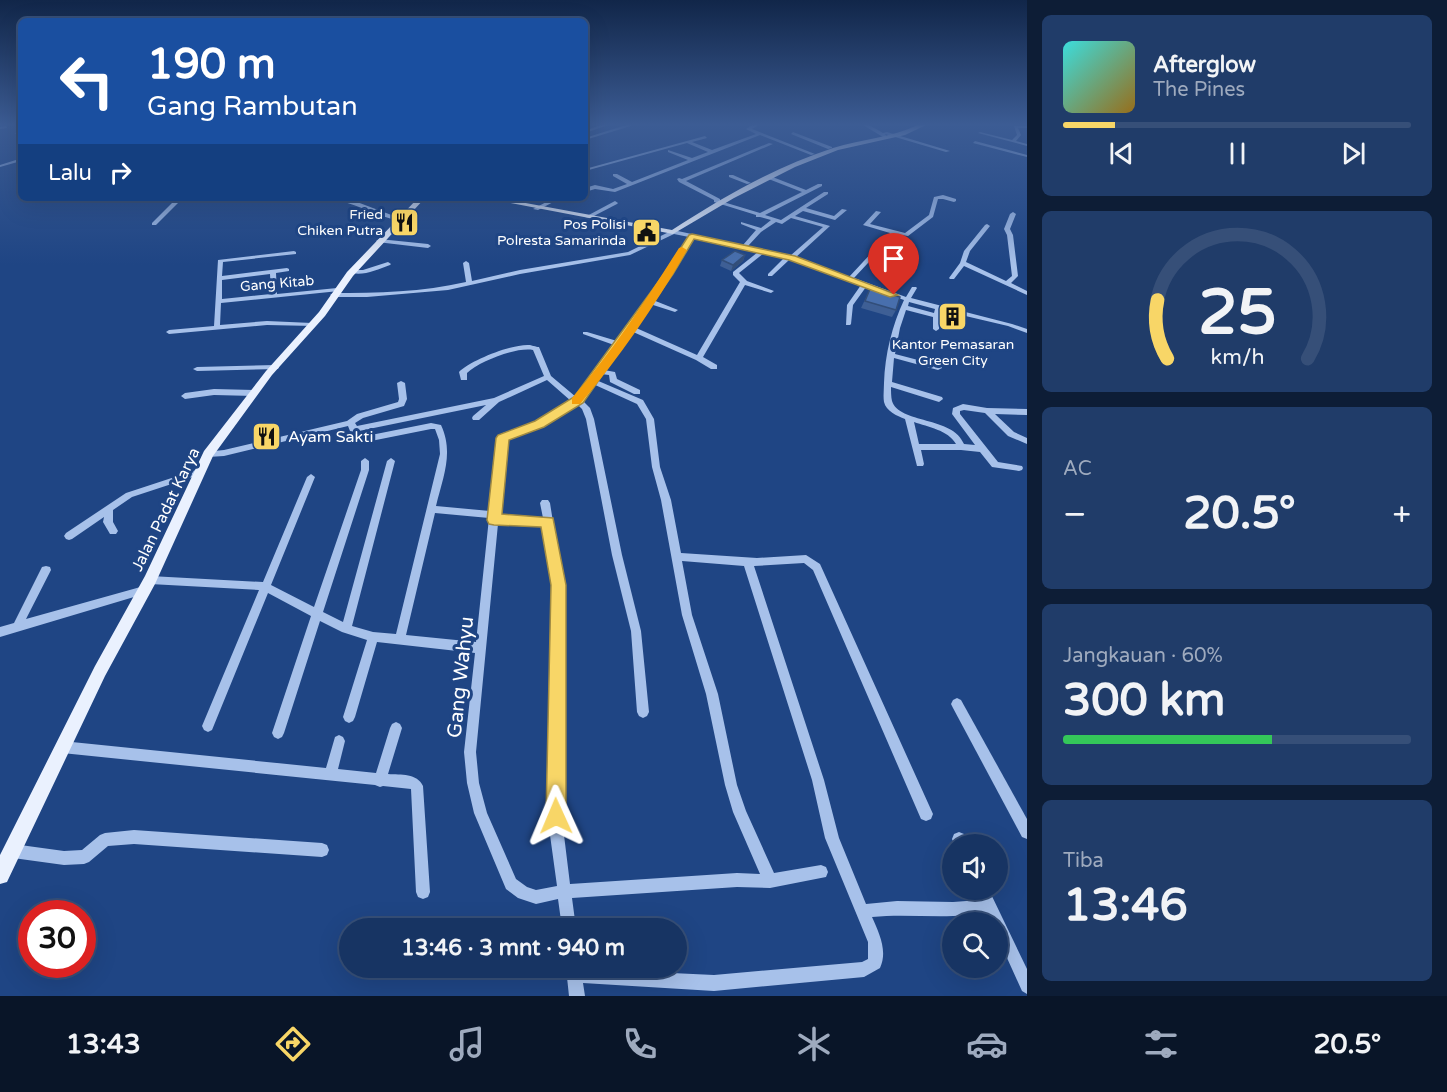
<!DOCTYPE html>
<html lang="id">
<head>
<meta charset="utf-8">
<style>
  :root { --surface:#173463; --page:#203c69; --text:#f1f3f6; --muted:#9eaabe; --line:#364f78; --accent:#f8d667 }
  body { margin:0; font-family:"Varela Round",sans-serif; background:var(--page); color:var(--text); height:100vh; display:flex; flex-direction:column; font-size:22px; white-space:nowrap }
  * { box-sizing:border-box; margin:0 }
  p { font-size:20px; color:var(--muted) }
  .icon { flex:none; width:33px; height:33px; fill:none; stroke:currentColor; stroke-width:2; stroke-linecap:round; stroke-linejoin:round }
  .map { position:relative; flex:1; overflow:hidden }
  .panel { display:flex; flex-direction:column; gap:15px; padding:15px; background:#0d1d36; width:420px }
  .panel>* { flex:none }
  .banner { position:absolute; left:18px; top:18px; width:570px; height:183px; border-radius:9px; box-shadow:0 6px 24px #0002,0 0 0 2px var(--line); background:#1a4fa0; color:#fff; overflow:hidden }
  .fabs { position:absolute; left:942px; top:834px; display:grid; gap:12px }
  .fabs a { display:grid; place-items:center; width:66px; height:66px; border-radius:50%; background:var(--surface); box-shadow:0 6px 24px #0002,0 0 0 2px var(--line); font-size:30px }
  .speed { position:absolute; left:18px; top:900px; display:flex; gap:12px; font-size:30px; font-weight:700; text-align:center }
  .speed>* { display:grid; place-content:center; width:78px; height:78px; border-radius:50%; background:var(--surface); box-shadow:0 6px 24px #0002,0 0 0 2px var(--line); line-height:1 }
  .speed .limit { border:9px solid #d22; background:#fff; color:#111 }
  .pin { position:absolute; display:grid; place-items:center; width:51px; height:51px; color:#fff; margin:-62px -26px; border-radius:50% 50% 50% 0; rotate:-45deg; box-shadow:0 0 6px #0007 }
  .pin .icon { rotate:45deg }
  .me { position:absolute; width:66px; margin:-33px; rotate:359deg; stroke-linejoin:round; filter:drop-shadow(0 0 4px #0008) }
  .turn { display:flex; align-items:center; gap:21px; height:126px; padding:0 30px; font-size:27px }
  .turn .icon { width:78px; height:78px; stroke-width:2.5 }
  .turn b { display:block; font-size:42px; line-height:51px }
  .then { display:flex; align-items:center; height:57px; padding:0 30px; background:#0003; gap:12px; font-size:22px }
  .big { font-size:45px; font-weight:700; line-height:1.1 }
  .panel .widget { flex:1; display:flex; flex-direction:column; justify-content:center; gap:9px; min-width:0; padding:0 21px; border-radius:9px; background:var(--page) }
  .panel .dial { align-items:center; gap:0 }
  .dial svg { height:156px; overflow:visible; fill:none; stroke:var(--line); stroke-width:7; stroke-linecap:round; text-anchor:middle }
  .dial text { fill:var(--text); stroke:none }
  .song { display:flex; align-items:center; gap:18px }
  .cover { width:72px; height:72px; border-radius:9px; background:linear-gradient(135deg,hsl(180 70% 55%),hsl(40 70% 35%)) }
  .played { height:6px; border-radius:3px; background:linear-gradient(90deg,var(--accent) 15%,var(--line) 15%) }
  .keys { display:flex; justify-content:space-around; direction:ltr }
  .heat { display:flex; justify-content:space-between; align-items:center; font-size:33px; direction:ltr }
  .charge { height:9px; border-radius:4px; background:linear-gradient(90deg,#34c759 60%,var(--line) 0) }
  .trip { position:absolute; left:339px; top:918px; width:348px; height:60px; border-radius:30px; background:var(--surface); box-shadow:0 6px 24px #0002,0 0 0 2px var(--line); font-weight:700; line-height:60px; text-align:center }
  .tabs { display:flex; height:96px; justify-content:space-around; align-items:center; background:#091528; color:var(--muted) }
  .tabs .icon { width:42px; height:42px }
  .tabs .selected { color:var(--accent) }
  .tabs b { font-size:27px; color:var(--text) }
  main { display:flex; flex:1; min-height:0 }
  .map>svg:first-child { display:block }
</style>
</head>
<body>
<main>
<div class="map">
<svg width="1027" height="996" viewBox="0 0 1027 996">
  <rect width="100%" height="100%" fill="#1f4584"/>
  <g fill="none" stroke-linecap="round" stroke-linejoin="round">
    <g fill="#a7c1ea" fill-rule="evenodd">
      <polygon points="600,125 608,125 585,133 585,131"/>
      <polygon points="626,125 634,125 585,140 585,138"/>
      <polygon points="752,125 759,125 752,129 815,154 811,155 760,135 615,192 595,189 585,192 585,188 595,185 613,189 627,184 613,176 613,174 617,174 632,182 688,160 668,152 668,150 692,158 708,152 687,143 585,171 585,169 705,136 707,138 692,142 712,150 756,134 746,129"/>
      <polygon points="863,125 869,125 883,133 887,132 950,151 946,152 885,134 887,137 883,137"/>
      <polygon points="6,126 7,128 0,129 0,127"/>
      <polygon points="1014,126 1027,126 1027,128 1018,128 1021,135 1016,141 1027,144 1027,146 978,133 980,132 1012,140 1017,135"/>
      <polygon points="17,132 21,132 21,134 15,134"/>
      <polygon points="793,132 832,147 832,148 828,149 791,134"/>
      <polygon points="975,141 1027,155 1027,157 973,143"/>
      <path d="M769 143 773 144 686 181 720 199V201L760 213 802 192 766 178V176H770L806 190 818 184H822V186L765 215 781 220 824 192H828V194L806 208 834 216 842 209 847 210 835 220 803 211 795 216 830 226 795 258 849 277 890 233 863 225 876 211 881 212 870 224 905 233 929 215 934 197 943 195 956 199V201L954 202 943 199H938L933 217 908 236 895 234 854 278 906 297 912 287H916L917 288 911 298 1012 324 1027 329V333L1008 326 940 310V315L965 323 962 325 940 319 939 329 936 331 933 329V317L906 310 900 328 895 354 941 366 942 368 938 370 894 358 892 382 942 397 943 399 939 402 891 387C891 391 891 397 892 401 899 424 953 416 964 444L975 445 952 414 953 408 963 404 987 408 1027 409V415L995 414 1014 432 1027 438V444L1008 436 985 413 964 410 960 411V414L998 462 1022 466 1023 468 1022 470 1019 471 992 467 980 452 961 450H921L924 464 923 466H917L905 419C897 416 886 411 884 402 883 396 884 389 884 383 885 354 892 326 904 300L866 287 853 305 851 324 850 325H846L847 305 861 285 789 260 772 276H768V274L784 258 764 253 739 273 747 281 774 291 771 293 745 285 703 357 717 365V369H711L696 360 631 331 604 370 615 372 617 379 640 390V394H634L610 382 609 375 601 374 596 380 643 400 654 419 660 467 671 500 681 553 757 558 806 555 820 564 933 814 931 819 926 821 921 819 813 570 804 563 754 566 824 780 839 838 866 904 897 901 953 902 980 900 975 890H989L1027 969V994L1022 991 998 938V922H990L987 915C975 914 964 916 953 916 926 917 899 914 872 917 879 933 888 951 880 968L864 977 714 991 583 983 585 996H569L566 968 714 975 862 962 868 959V942L825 838 812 780 744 566 682 561 692 615 718 694 737 785 746 811 774 873 821 865 826 867 828 872 826 877 770 888 737 887 572 898 576 928H562L558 899 536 904 518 898 506 889 474 813 467 783 464 752 475 653 377 642 355 717 353 721 349 723 345 721 343 717 367 640 342 632 320 621 284 733 282 737 278 739 274 737 272 733 311 616 268 593 212 730 208 732 204 730 202 726 259 590 150 584 146 583 145 580 146 577 150 576 263 582 307 477 311 474 315 477 271 585 314 607 361 470V461L365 458 369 461V470L323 612 343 622 387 461 391 458 395 461 352 626 373 632 396 634 440 454 439 440 435 429H431L361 443 354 441 348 426 224 456 208 457 204 454 205 452 224 450 347 421 357 414 398 402 399 399 397 383 401 381 405 383 407 399 404 406 363 418 355 423 357 426 494 398 544 376 533 350C516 347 480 361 467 373V380H461L459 372C471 360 512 344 529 345 531 345 536 347 539 347L551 376 576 397 614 345 583 334V332H587L617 341 665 274 689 237 674 234 630 255 520 274 448 290 367 297H333L330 295 333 293C377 293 423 292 466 282L463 263 466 261 469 263 472 281 520 270 628 252 673 230 743 245 756 230 741 224V222L761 228 771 220 760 217H756V215L714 202V200L679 182 677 179 679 178 682 179ZM791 218 823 227 790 256 748 246 761 232 776 222 782 224ZM694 238 758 252 733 272V275L740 282 697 355 634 327 650 304 675 312 678 310 653 300ZM909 302 935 309 934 313 908 306ZM547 380 571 401 537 422 503 433 499 437 490 511 436 506C443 477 454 453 441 425L431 423 361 437 359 431 486 405 473 416 472 418 473 420H479L499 402ZM593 384 637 404 646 419 652 467 661 500 682 615 706 694 725 785 733 812 760 874 737 873 570 884 564 835 561 797 563 585 550 503 548 500H542L540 503 543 518 499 516V514L506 440 509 437 543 426 577 404 582 409 586 419 612 555 631 631 637 712 639 716 643 718 647 716 649 712 641 631 622 555 594 419 590 408 582 400ZM914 422C928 427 948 430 956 444H919ZM435 513 489 518 476 642 406 635ZM498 524 544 526 553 585 549 797 550 835 557 886 536 890 527 887 516 879 487 813 479 783 476 752Z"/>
      <polygon points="19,159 21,159 21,161 0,167 0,165"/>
      <polygon points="729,175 733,175 751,183 747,184 729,177"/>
      <polygon points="177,198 183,198 156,225 152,225 152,223"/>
      <path d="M337 198 357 202 402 219 399 221C377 216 359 205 337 200Z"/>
      <polygon points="554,198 561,198 538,210 533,209"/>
      <polygon points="615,201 618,203 617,204 590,218 585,217"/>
      <polygon points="1013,212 1016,214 1010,229 1013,235 1018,276 1011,283 1027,291 1027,295 964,266 954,279 950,279 949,278 960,263 964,251 985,225 987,224 990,226 970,251 966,262 1006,281 1012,276 1007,235 1004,229 1010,214"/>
      <polygon points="379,239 428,244 431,246 428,248 377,242 376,241"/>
      <path d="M294 251 296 252V254L223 262 222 276 287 268 289 269V271L276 273 277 294 337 288 340 290 339 291 221 303 220 325 267 321 312 323 314 324V326L267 325 169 334 166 332 169 330 214 326 218 260ZM270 274 271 294 222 299V280Z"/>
      <path d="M388 262 391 264 390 265C376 270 362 277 348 272L351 270H363Z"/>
      <polygon points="275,365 279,367 278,369 197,371 193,369 197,367"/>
      <polygon points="214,389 254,390 258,393 254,396 214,395 185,399 181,396 185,393"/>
      <polygon points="199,469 202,470 203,472 202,474 132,497 113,510 113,522 118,531 116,534 110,534 103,522 104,517 72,539 69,540 66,539 64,536 66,533 126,493"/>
      <polygon points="46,566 50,567 51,570 26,619 144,586 148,587 149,590 148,593 144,594 0,637 0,627 14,623 42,567"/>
      <polygon points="957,698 961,700 1027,819 1027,839 1022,837 953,708 951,704 953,700"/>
      <path d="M396 722 400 724 402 728 388 774C401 775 417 773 423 786L430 892 428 897 423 899 418 897 416 892 411 789 383 786 380 787 375 785 62 753 58 751 56 747 58 743 62 741 326 768 335 737 339 735 343 737 345 741 338 769 376 773 390 728 392 724Z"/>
      <polygon points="134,830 322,843 327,845 329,850 327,855 322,857 134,844 108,846 89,862 84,864 64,865 13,858 8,856 6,851 8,846 13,844 64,851 82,850 100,835 105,833"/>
      <polygon points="959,832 964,834 968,844 954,844 952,839 954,834"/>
    </g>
    <g fill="#eaf1fe" fill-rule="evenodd">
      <path d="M918 125H926L905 135 838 150 795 167 734 198 673 234 484 198H498L672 230C723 197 775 167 833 148 861 139 891 138 918 125Z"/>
      <polygon points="418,198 425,198 353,276 325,316 272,375 213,456 155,584 105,676 7,882 0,884 0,855 95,666 145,576 204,451 266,371 319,312 347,272"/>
    </g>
  </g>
  <g fill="#3e5f95">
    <polygon points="745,255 743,261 731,271 720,266 722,260"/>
    <polygon points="870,289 896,310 892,317 861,308"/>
  </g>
  <g fill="#324e79">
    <polygon points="527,198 535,198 527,201"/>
    <polygon points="745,255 743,261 731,271 733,265"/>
  </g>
  <g fill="#486fad" stroke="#324e79" stroke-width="1.5">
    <polygon points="735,251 745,255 733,265 722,260"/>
    <polygon points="870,289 900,297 896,310 865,301"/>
  </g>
  <linearGradient id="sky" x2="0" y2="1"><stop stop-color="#112649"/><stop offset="0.47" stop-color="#3c5c94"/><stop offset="1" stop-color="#3c5c94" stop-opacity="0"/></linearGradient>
  <rect width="1027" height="265" fill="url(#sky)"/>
  <polygon fill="#f8d667" stroke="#a18b43" stroke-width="1.5" points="692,234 795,256 898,295 890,297 789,260 694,239 673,274 583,403 544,427 509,440 502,514 553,518 566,585 566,816 563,823 556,826 549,823 546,816 551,585 541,527 494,525 489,524 487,520 496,438 498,435 535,421 574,397 664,274 689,235"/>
  <path fill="#f59e0b" d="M682 247 687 250C657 303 620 357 580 404H572V398C612 352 646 300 679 248Z"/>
  <defs>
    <symbol id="restaurant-square" viewBox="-11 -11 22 22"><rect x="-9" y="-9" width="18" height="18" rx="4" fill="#f8d667" stroke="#1f4584"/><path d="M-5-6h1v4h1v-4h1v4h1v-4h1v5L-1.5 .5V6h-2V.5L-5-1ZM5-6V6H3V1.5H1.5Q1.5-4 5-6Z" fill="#111"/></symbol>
    <symbol id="civic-square" viewBox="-11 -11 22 22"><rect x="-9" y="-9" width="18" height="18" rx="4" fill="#f8d667" stroke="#1f4584"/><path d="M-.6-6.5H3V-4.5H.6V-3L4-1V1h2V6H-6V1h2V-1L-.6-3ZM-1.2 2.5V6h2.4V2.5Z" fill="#111"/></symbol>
    <symbol id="building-square" viewBox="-11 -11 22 22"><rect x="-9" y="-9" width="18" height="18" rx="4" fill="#f8d667" stroke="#1f4584"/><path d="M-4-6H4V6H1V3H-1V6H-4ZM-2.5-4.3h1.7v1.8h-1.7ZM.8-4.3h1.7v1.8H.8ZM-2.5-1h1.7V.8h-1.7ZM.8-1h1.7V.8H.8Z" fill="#111"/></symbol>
  </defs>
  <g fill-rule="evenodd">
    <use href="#restaurant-square" x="388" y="206" width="33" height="33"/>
    <use href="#civic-square" x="630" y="216" width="33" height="33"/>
    <use href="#building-square" x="936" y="300" width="33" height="33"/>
    <use href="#restaurant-square" x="250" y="420" width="33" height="33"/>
  </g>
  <g text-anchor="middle" stroke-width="6" stroke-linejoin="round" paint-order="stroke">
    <g font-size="14" fill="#fff" stroke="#1f4584" text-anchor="end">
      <text x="383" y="219">Fried<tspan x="383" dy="16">Chiken Putra</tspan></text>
      <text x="626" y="229">Pos Polisi<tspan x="626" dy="16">Polresta Samarinda</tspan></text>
      <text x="953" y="349" text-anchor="middle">Kantor Pemasaran<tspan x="953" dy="16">Green City</tspan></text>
    </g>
    <g font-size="14" fill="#fff" stroke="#1f4584">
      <text transform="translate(277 283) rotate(-5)" y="5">Gang Kitab</text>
    </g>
    <g font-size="16" fill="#fff" stroke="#1f4584" text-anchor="start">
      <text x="288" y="442">Ayam Sakti</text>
    </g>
    <g font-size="16" fill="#fff" stroke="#1f4584">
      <text transform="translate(165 509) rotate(-64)" y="6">Jalan Padat Karya</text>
    </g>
    <g font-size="20" fill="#fff" stroke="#1f4584">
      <text transform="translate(460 677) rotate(-84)" y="7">Gang Wahyu</text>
    </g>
  </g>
</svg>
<div class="fabs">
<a><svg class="icon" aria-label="sound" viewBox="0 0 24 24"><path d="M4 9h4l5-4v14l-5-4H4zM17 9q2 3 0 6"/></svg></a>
<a><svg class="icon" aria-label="search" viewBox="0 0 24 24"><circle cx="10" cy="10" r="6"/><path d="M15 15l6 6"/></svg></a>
</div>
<div class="speed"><div class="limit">30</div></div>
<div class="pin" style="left:894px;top:295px;background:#d93025"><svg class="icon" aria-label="arrive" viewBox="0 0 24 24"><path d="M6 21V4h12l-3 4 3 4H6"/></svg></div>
<svg class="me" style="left:556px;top:816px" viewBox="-20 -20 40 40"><path d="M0-17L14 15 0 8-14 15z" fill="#f8d667" stroke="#fff" stroke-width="4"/></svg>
<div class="trip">13:46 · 3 mnt · 940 m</div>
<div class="banner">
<div class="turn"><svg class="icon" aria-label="left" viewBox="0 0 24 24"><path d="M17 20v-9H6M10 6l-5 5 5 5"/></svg><div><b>190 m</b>Gang Rambutan</div></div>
<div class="then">Lalu<svg class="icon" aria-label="right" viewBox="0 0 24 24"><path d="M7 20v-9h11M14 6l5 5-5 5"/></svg></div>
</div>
</div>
<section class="panel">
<div class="widget">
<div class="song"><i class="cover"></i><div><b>Afterglow</b><p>The Pines</p></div></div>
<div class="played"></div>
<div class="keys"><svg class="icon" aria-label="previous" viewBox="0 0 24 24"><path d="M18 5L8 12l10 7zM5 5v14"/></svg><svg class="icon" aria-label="pause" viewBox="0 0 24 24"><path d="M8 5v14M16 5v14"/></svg><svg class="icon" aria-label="next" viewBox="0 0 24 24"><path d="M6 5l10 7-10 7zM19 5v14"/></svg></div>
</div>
<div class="widget dial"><svg viewBox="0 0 100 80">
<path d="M14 69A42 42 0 1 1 86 69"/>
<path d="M14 69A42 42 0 0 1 9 39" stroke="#f8d667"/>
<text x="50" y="56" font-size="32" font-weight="700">25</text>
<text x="50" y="72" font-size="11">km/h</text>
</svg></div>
<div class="widget"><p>AC</p>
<div class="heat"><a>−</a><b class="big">20.5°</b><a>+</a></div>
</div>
<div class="widget"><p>Jangkauan · 60%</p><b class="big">300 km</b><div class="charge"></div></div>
<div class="widget"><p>Tiba</p><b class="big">13:46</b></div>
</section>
</main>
<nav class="tabs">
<b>13:43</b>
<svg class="icon selected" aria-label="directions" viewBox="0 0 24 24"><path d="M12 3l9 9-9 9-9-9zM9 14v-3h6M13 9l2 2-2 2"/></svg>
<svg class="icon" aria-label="music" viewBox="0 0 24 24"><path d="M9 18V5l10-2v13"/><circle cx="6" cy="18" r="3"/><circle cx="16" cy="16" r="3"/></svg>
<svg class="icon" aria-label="phone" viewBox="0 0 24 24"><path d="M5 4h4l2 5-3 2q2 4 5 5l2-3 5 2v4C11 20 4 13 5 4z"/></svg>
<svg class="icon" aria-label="climate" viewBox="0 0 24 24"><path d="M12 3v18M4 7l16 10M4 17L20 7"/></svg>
<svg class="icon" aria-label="car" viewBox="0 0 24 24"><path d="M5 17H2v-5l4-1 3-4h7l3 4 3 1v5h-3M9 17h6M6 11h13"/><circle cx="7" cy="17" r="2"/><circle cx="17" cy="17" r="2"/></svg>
<svg class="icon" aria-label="filters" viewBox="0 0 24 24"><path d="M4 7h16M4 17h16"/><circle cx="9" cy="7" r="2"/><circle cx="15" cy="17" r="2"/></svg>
<b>20.5°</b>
</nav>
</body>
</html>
